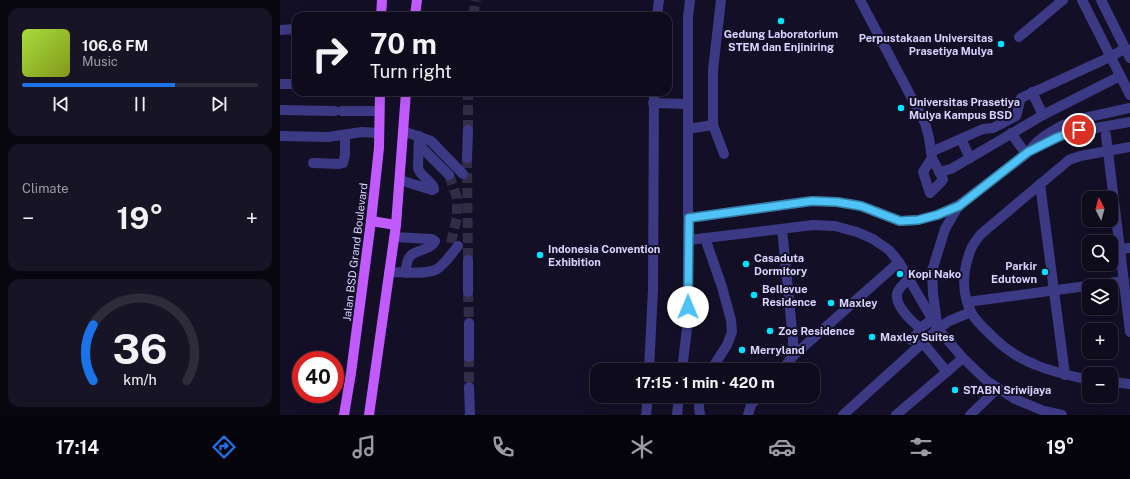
<!DOCTYPE html>
<html lang="en">
<head>
<meta charset="utf-8">
<style>
  :root { --surface:#0e0b1c; --page:#171425; --text:#f1f3f6; --muted:#9b9ba3; --line:#2e2b3b; --accent:#1a73e8 }
  body { margin:0; font-family:"Public Sans",sans-serif; background:var(--page); color:var(--text); height:100vh; display:flex; flex-direction:column; font-size:15px; white-space:nowrap }
  * { box-sizing:border-box; margin:0 }
  p { font-size:13px; color:var(--muted) }
  .icon { flex:none; width:22px; height:22px; fill:none; stroke:currentColor; stroke-width:2; stroke-linecap:round; stroke-linejoin:round }
  .map { position:relative; flex:1; overflow:hidden }
  .sheet { display:flex; flex-direction:column; gap:8px; padding:8px; background:#08060f; width:280px }
  .sheet>* { flex:none }
  .hud { position:absolute; left:12px; top:12px; width:380px; height:84px; border-radius:12px; box-shadow:0 4px 16px #0002,0 0 0 1px var(--line); background:#0e0b1c; color:var(--text); overflow:hidden }
  .needle { width:26px; rotate:354deg }
  .buttons { position:absolute; left:802px; top:191px; display:grid; gap:8px }
  .buttons a { display:grid; place-items:center; width:36px; height:36px; border-radius:8px; background:var(--surface); box-shadow:0 4px 16px #0002,0 0 0 1px var(--line); font-size:20px }
  .speed { position:absolute; left:12px; top:351px; display:flex; gap:8px; font-size:20px; font-weight:700; text-align:center }
  .speed>* { display:grid; place-content:center; width:52px; height:52px; border-radius:50%; background:var(--surface); box-shadow:0 4px 16px #0002,0 0 0 1px var(--line); line-height:1 }
  .speed .limit { border:6px solid #d22; background:#fff; color:#111 }
  .pin { position:absolute; display:grid; place-items:center; width:34px; height:34px; color:#fff; margin:-17px; border:2px solid #fff; border-radius:50%; box-shadow:0 1px 4px #0007 }
  .me { position:absolute; width:44px; margin:-22px; rotate:0deg; stroke-linejoin:round; filter:drop-shadow(0 0 3px #0008) }
  .turn { display:flex; align-items:center; gap:14px; height:84px; padding:0 12px; font-size:18px }
  .turn .icon { width:52px; height:52px; stroke-width:2.5 }
  .turn b { display:block; font-size:28px; line-height:34px }
  .big { font-size:30px; font-weight:700; line-height:1.1 }
  .sheet .tile { flex:1; display:flex; flex-direction:column; justify-content:center; gap:6px; min-width:0; padding:0 14px; border-radius:12px; background:var(--page) }
  .sheet .dial { align-items:center; gap:0 }
  .dial svg { height:104px; overflow:visible; fill:none; stroke:var(--line); stroke-width:7; stroke-linecap:round; text-anchor:middle }
  .dial text { fill:var(--text); stroke:none }
  .song { display:flex; align-items:center; gap:12px }
  .cover { width:48px; height:48px; border-radius:6px; background:linear-gradient(135deg,hsl(80 70% 55%),hsl(70 70% 35%)) }
  .played { height:4px; border-radius:2px; background:linear-gradient(90deg,var(--accent) 65%,var(--line) 65%) }
  .keys { display:flex; justify-content:space-around; direction:ltr }
  .heat { display:flex; justify-content:space-between; align-items:center; font-size:22px; direction:ltr }
  .trip { position:absolute; left:310px; top:363px; width:230px; height:40px; border-radius:12px; background:var(--surface); box-shadow:0 4px 16px #0002,0 0 0 1px var(--line); font-weight:700; line-height:40px; text-align:center }
  .tabs { display:flex; height:64px; justify-content:space-around; align-items:center; background:#06040b; color:var(--muted) }
  .tabs .icon { width:28px; height:28px }
  .tabs .current { color:var(--accent) }
  .tabs b { font-size:18px; color:var(--text) }
  main { display:flex; flex:1; min-height:0 }
  .map>svg:first-child { display:block }
</style>
</head>
<body>
<main>
<section class="sheet">
<div class="tile">
<div class="song"><i class="cover"></i><div><b>106.6 FM</b><p>Music</p></div></div>
<div class="played"></div>
<div class="keys"><svg class="icon" aria-label="previous" viewBox="0 0 24 24"><path d="M18 5L8 12l10 7zM5 5v14"/></svg><svg class="icon" aria-label="pause" viewBox="0 0 24 24"><path d="M8 5v14M16 5v14"/></svg><svg class="icon" aria-label="next" viewBox="0 0 24 24"><path d="M6 5l10 7-10 7zM19 5v14"/></svg></div>
</div>
<div class="tile"><p>Climate</p>
<div class="heat"><a>−</a><b class="big">19°</b><a>+</a></div>
</div>
<div class="tile dial"><svg viewBox="0 0 100 80">
<path d="M14 69A42 42 0 1 1 86 69"/>
<path d="M14 69A42 42 0 0 1 14 26" stroke="#1a73e8"/>
<text x="50" y="56" font-size="32" font-weight="700">36</text>
<text x="50" y="72" font-size="11">km/h</text>
</svg></div>
</section>
<div class="map">
<svg width="850" height="415" viewBox="0 0 850 415">
  <rect width="100%" height="100%" fill="#130f26"/>
  <g fill="none" stroke-linecap="round" stroke-linejoin="round">
    <g stroke="#312d47" stroke-width="10" stroke-dasharray="10 5" stroke-linecap="butt">
      <polyline points="193,16 196,0"/>
      <polyline points="188,130 188,92"/>
      <polyline points="187,158 188,260"/>
      <polyline points="169,175 177,198 177,217 171,243"/>
      <polyline points="188,292 189,323"/>
      <polyline points="189,357 189,387"/>
    </g>
    <g stroke="#3d3a85" stroke-width="10">
      <polyline points="580,0 645,123 649,138 652,158 643,172 650,193 662,181 663,179 652,158"/>
      <polyline points="802,0 850,95"/>
      <polyline points="821,0 850,58"/>
      <polyline points="377,16 379,0"/>
      <polyline points="0,30 16,29"/>
      <polyline points="739,37 783,0"/>
      <polyline points="0,84 16,84"/>
      <polyline points="752,92 763,115 840,76"/>
      <polyline points="373,103 408,104"/>
      <polyline points="0,110 55,111"/>
      <polyline points="62,111 99,111"/>
      <polyline points="433,125 444,154"/>
      <polyline points="408,129 433,125 433,70 441,0"/>
      <polyline points="123,131 151,141 183,174"/>
      <polyline points="731,133 746,154"/>
      <polyline points="826,135 850,332"/>
      <polyline points="0,136 48,137 82,132 99,133"/>
      <polyline points="681,139 690,158"/>
      <polyline points="139,145 169,175"/>
      <polyline points="759,146 788,133 850,122"/>
      <path d="M651 152 703 129 713 128 736 116C739 110 738 104 741 98L830 57 846 48"/>
      <polyline points="187,158 188,130"/>
      <polyline points="33,163 59,164 63,163 65,155 65,135"/>
      <polyline points="659,172 671,169 763,115"/>
      <path d="M120 180 152 190 154 189C152 180 141 178 138 168L139 136"/>
      <polyline points="760,184 785,375"/>
      <polyline points="409,218 532,201 557,202 581,206 620,221 638,220 657,215 679,205 746,154 757,142 766,135 781,126 800,119 850,108"/>
      <polyline points="502,229 513,340 513,356"/>
      <path d="M114 237 152 239 155 241C150 252 131 249 128 260 126 264 126 269 126 273"/>
      <polyline points="425,238 442,287 451,320 452,332 447,345 431,370"/>
      <polyline points="409,240 533,225 555,226 577,232 593,239 609,250 619,262 658,329 683,358 707,381 735,399 764,411 782,415"/>
      <polyline points="840,249 850,248"/>
      <polyline points="188,260 188,292"/>
      <path d="M109 272C120 272 148 275 157 269 165 264 172 253 178 246"/>
      <path d="M630 279C625 282 621 286 618 291 612 303 631 321 640 328L652 320"/>
      <polyline points="687,302 844,281"/>
      <polyline points="189,323 189,357"/>
      <polyline points="657,323 653,294 652,271 665,229 679,205"/>
      <polyline points="631,340 637,334 640,328"/>
      <polyline points="643,343 667,372"/>
      <polyline points="369,370 373,289 374,92"/>
      <polyline points="402,370 408,320 408,17 410,0"/>
      <polyline points="502,370 513,356 619,262"/>
      <path d="M809 380C791 376 773 372 756 365 740 359 725 349 713 337 705 329 696 322 691 312 681 292 683 269 691 249 693 244 697 239 701 234L789 160 800 156 850 147"/>
      <polyline points="831,382 850,384"/>
      <polyline points="189,387 190,415"/>
      <polyline points="419,396 419,408 420,415"/>
      <polyline points="366,415 368,396"/>
      <polyline points="397,415 399,396"/>
      <polyline points="468,415 471,405 479,396"/>
      <polyline points="563,415 658,329 669,321 691,312"/>
      <polyline points="616,415 683,358"/>
      <polyline points="690,415 718,388"/>
    </g>
    <g stroke="#c25bff" stroke-width="10">
      <polyline points="101,16 102,0"/>
      <polyline points="135,16 137,0"/>
      <polyline points="91,221 116,225"/>
      <polyline points="64,415 71,373 91,221 99,148 100,92"/>
      <polyline points="89,415 116,225 126,92"/>
    </g>
  </g>
  <g fill="none" stroke-linecap="round" stroke-linejoin="round">
    <defs>
      <polyline id="route" points="408,307 409,218 532,201 557,202 581,206 620,221 638,220 657,215 679,206 748,152 776,138 788,133 799,130"/>
    </defs>
    <use href="#route" stroke="#337fa1" stroke-width="10"/>
    <use href="#route" stroke="#4fc3f7" stroke-width="7"/>
  </g>
  <g fill="#00e5ff" stroke="#130f26" stroke-width="1.5">
    <circle cx="501" cy="21" r="4"/>
    <circle cx="721" cy="44" r="4"/>
    <circle cx="621" cy="108" r="4"/>
    <circle cx="260" cy="255" r="4"/>
    <circle cx="466" cy="264" r="4"/>
    <circle cx="765" cy="272" r="4"/>
    <circle cx="620" cy="274" r="4"/>
    <circle cx="474" cy="295" r="4"/>
    <circle cx="551" cy="303" r="4"/>
    <circle cx="490" cy="331" r="4"/>
    <circle cx="592" cy="337" r="4"/>
    <circle cx="462" cy="350" r="4"/>
    <circle cx="675" cy="390" r="4"/>
  </g>
  <g text-anchor="middle" stroke-width="4" stroke-linejoin="round" paint-order="stroke">
    <g font-size="11" font-weight="bold" fill="#d9d4ff" stroke="#130f26" text-anchor="start">
      <text x="501" y="38" text-anchor="middle">Gedung Laboratorium<tspan x="501" dy="13">STEM dan Enjiniring</tspan></text>
      <text x="713" y="42" text-anchor="end">Perpustakaan Universitas<tspan x="713" dy="13">Prasetiya Mulya</tspan></text>
      <text x="629" y="106">Universitas Prasetiya<tspan x="629" dy="13">Mulya Kampus BSD</tspan></text>
      <text x="268" y="253">Indonesia Convention<tspan x="268" dy="13">Exhibition</tspan></text>
      <text x="474" y="262">Casaduta<tspan x="474" dy="13">Dormitory</tspan></text>
      <text x="757" y="270" text-anchor="end">Parkir<tspan x="757" dy="13">Edutown</tspan></text>
      <text x="628" y="278">Kopi Nako</text>
      <text x="482" y="293">Bellevue<tspan x="482" dy="13">Residence</tspan></text>
      <text x="559" y="307">Maxley</text>
      <text x="498" y="335">Zoe Residence</text>
      <text x="600" y="341">Maxley Suites</text>
      <text x="470" y="354">Merryland</text>
      <text x="683" y="394">STABN Sriwijaya</text>
    </g>
    <g font-size="11" fill="#d9d4ff" stroke="#130f26">
      <text transform="translate(75 252) rotate(-83)" y="4">Jalan BSD Grand Boulevard</text>
    </g>
  </g>
</svg>
<div class="buttons">
<a><svg class="needle" viewBox="-14 -14 28 28"><path d="M0-13l5 13h-10z" fill="#e53935"/><path d="M0 13l5-13h-10z" fill="#9b9ba3"/></svg></a>
<a><svg class="icon" aria-label="search" viewBox="0 0 24 24"><circle cx="10" cy="10" r="6"/><path d="M15 15l6 6"/></svg></a>
<a><svg class="icon" aria-label="layers" viewBox="0 0 24 24"><path d="M12 4l9 5-9 5-9-5zM3 14l9 5 9-5"/></svg></a>
<a>+</a>
<a>−</a>
</div>
<div class="speed"><div class="limit">40</div></div>
<div class="pin" style="left:799px;top:130px;background:#d93025"><svg class="icon" aria-label="arrive" viewBox="0 0 24 24"><path d="M6 21V4h12l-3 4 3 4H6"/></svg></div>
<svg class="me" style="left:408px;top:307px" viewBox="-20 -20 40 40"><circle r="19" fill="#fff"/><path d="M0-13L10 11 0 6-10 11z" fill="#4fc3f7"/></svg>
<div class="trip">17:15 · 1 min · 420 m</div>
<div class="hud">
<div class="turn"><svg class="icon" aria-label="right" viewBox="0 0 24 24"><path d="M7 20v-9h11M14 6l5 5-5 5"/></svg><div><b>70 m</b>Turn right</div></div>
</div>
</div>
</main>
<nav class="tabs">
<b>17:14</b>
<svg class="icon current" aria-label="directions" viewBox="0 0 24 24"><path d="M12 3l9 9-9 9-9-9zM9 14v-3h6M13 9l2 2-2 2"/></svg>
<svg class="icon" aria-label="music" viewBox="0 0 24 24"><path d="M9 18V5l10-2v13"/><circle cx="6" cy="18" r="3"/><circle cx="16" cy="16" r="3"/></svg>
<svg class="icon" aria-label="phone" viewBox="0 0 24 24"><path d="M5 4h4l2 5-3 2q2 4 5 5l2-3 5 2v4C11 20 4 13 5 4z"/></svg>
<svg class="icon" aria-label="climate" viewBox="0 0 24 24"><path d="M12 3v18M4 7l16 10M4 17L20 7"/></svg>
<svg class="icon" aria-label="car" viewBox="0 0 24 24"><path d="M5 17H2v-5l4-1 3-4h7l3 4 3 1v5h-3M9 17h6M6 11h13"/><circle cx="7" cy="17" r="2"/><circle cx="17" cy="17" r="2"/></svg>
<svg class="icon" aria-label="filters" viewBox="0 0 24 24"><path d="M4 7h16M4 17h16"/><circle cx="9" cy="7" r="2"/><circle cx="15" cy="17" r="2"/></svg>
<b>19°</b>
</nav>
</body>
</html>
